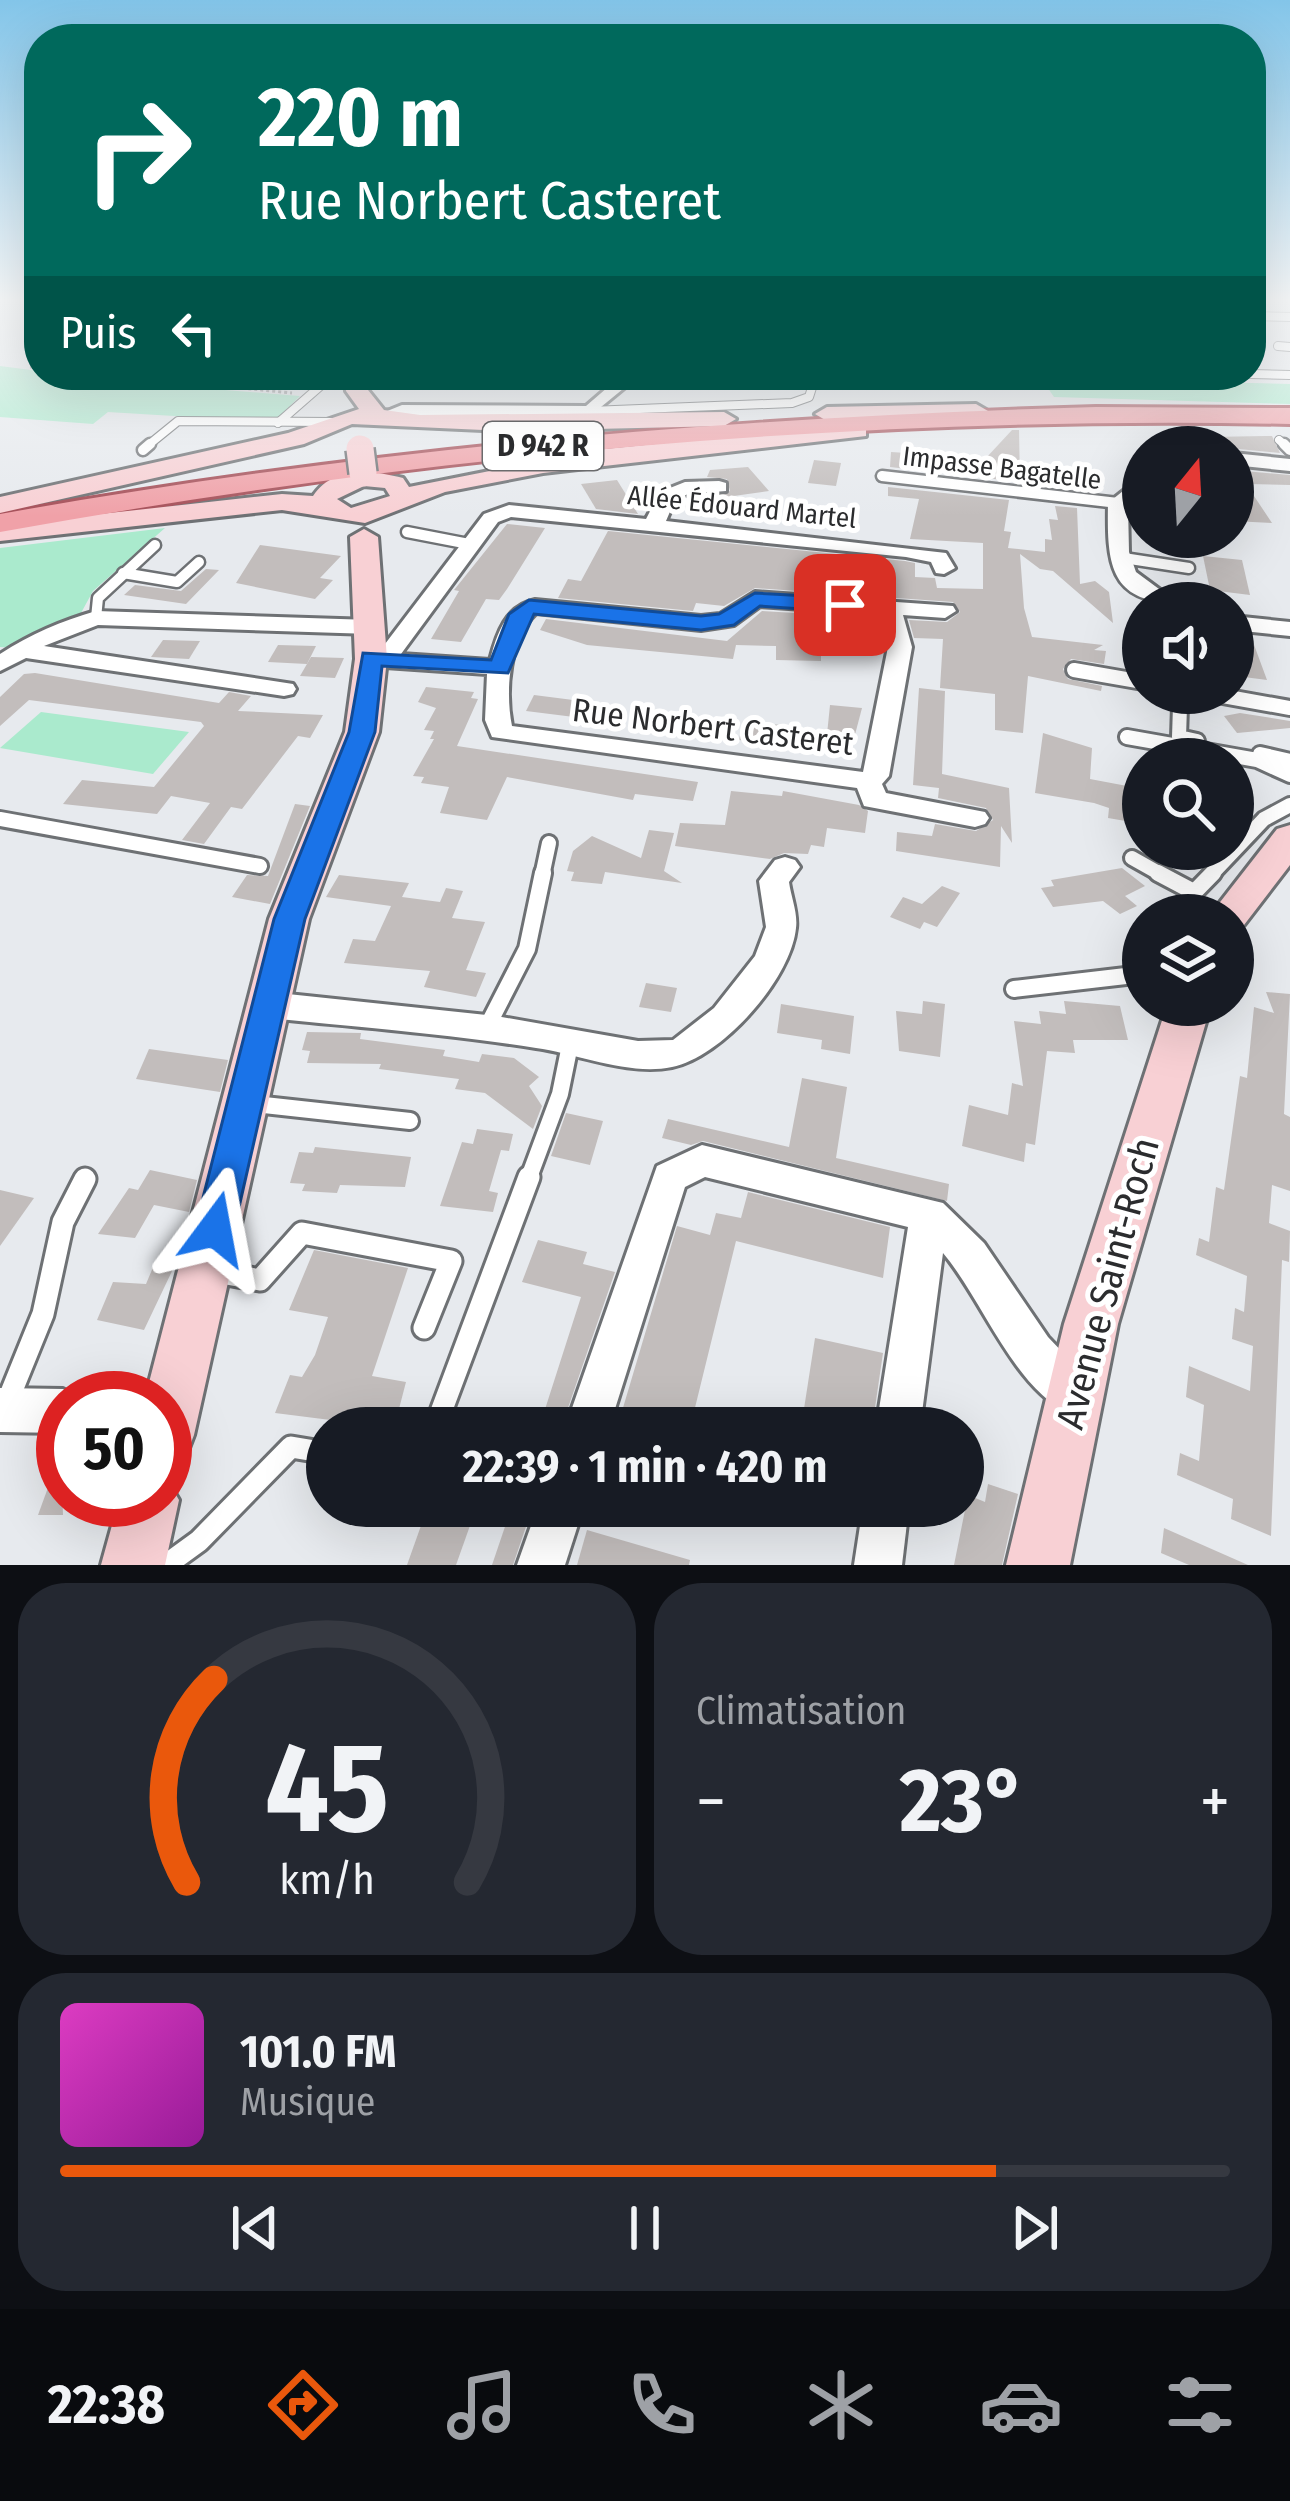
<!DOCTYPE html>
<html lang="fr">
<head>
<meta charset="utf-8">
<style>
  :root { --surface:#171b24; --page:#242831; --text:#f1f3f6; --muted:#9ea1a6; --line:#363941; --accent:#ea580c }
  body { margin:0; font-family:"Fira Sans Condensed",sans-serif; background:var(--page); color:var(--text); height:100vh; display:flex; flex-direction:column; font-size:45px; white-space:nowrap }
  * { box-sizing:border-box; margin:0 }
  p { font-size:39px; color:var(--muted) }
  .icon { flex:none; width:66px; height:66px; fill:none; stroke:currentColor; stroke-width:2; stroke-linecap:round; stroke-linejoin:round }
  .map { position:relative; height:1565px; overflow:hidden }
  .sheet { display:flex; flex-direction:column; gap:18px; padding:18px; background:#0d0f14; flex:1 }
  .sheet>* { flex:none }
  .guide { position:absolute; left:24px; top:24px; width:1242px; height:366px; border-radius:48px; box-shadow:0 12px 48px #0002; background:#00695c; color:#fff; overflow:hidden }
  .needle { width:78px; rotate:18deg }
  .tools { position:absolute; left:1122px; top:426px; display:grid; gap:24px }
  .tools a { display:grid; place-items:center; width:132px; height:132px; border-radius:50%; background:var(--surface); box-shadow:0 12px 48px #0002; font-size:60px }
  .speed { position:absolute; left:36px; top:1371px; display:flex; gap:24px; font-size:60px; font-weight:700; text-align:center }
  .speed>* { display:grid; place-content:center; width:156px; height:156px; border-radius:50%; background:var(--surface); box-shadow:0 12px 48px #0002; line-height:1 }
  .speed .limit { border:18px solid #d22; background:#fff; color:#111 }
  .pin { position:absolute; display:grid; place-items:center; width:102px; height:102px; color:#fff; margin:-51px; border-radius:24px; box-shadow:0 6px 18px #0006 }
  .me { position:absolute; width:132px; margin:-66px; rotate:13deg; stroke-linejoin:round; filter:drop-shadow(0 0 9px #0008) }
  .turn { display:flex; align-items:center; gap:42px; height:252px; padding:0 36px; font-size:54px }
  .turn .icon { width:156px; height:156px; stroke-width:2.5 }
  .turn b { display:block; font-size:84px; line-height:102px }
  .then { display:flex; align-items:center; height:114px; padding:0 36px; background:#0003; gap:24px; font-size:45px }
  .big { font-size:90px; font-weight:700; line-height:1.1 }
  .sheet .widget { flex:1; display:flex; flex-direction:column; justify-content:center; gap:18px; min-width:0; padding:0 42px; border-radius:48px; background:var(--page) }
  .sheet .dial { align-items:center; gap:0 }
  .dial svg { height:312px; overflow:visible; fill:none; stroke:var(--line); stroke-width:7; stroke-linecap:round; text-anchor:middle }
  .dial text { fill:var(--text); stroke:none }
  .song { display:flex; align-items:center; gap:36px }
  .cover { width:144px; height:144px; border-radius:18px; background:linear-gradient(135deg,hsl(310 70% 55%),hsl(300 70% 35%)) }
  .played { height:12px; border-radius:6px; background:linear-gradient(90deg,var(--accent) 80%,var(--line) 80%) }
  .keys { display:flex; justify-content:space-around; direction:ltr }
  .heat { display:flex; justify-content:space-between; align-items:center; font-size:66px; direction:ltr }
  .sheet .tiles { flex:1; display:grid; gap:18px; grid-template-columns:1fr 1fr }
  .widget:last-child { grid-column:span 2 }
  .trip { position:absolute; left:306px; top:1407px; width:678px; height:120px; border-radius:60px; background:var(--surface); box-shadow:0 12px 48px #0002; font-weight:700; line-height:120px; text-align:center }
  .tabs { display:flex; height:192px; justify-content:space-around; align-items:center; background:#090b0e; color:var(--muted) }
  .tabs .icon { width:84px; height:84px }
  .tabs .selected { color:var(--accent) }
  .tabs b { font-size:54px; color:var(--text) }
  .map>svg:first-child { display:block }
</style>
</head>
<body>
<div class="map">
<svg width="1290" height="1565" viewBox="0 0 1290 1565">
  <rect width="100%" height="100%" fill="#e7eaee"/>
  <g fill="#aaeacd">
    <polygon points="0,366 39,371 39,375 300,396 274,422 108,412 93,424 0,417"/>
    <polygon points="1041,378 1290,384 1290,404 1054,397"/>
    <polygon points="165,528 93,591 81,613 13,648 0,647 0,548"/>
    <polygon points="41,712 189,732 153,774 0,748"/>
  </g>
  <g fill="#c2bdbc">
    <polygon points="1012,430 1019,430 1020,482 890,467 891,452 986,458"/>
    <polygon points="1265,436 1272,436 1280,453 1218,447 1210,437"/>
    <polygon points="814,460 841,463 836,486 808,483"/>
    <polygon points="748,467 769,491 698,501 730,491 727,479 707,477 710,470"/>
    <polygon points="1233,470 1290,475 1290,485 1246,484 1272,523 1233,521"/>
    <polygon points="617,480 638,514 596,509 581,484"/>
    <polygon points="888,487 1009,500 1004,531 1011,532 1008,548 1045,552 1045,539 1052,540 1049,519 1058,520 1055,506 1077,508 1080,584 1095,581 1109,592 1113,623 1053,571 1040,569 1020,554 1024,608 1032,637 1103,645 1094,650 1106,651 1104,664 1071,659 1063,669 1068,679 1102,686 1101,691 1028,676 1023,733 995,730 995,694 940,688 943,639 914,638 909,620 947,622 960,612 953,602 755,588 724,606 696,603 693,611 558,598 568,579 581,581 608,531 905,561 915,563 915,577 935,578 937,588 983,589 983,543 910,539 919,499 888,496"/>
    <polygon points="507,524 545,528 507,589 499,600 486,599 461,642 431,639 459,591 454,590"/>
    <polygon points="260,545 341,556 320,578 333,580 315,599 236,583"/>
    <polygon points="1203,556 1242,560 1250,595 1210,590"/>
    <polygon points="206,569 219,570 186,604 124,595 135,585 181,591"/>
    <polygon points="762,611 876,618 878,640 839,638 840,649 821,649 821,661 776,660 776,646 736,645 733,659 587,645 540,630 546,619 727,641"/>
    <polygon points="1233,635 1247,636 1251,648 1253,642 1267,680 1244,677 1246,667 1233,661"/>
    <polygon points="163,640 200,641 189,659 151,657"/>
    <polygon points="278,645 316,646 307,664 268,662"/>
    <polygon points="311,657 344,658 335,678 300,676"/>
    <polygon points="35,673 219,703 229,692 251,696 238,711 323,715 310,738 298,736 242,809 231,807 204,844 182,840 210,803 171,796 157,814 63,804 82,780 154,787 204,726 201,722 29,700 0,726 0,697 24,674"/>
    <polygon points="426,687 474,692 471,698 478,699 457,746 698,782 693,801 635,794 633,800 507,777 487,820 440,813 449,787 421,783 424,777 413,776 434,739 430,739 434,731 424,730 436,708 418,702"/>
    <polygon points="919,688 945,691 942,774 1009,788 1012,843 1001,826 1000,867 896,851 897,832 932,836 935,824 976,831 993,820 986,808 938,798 939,788 913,785"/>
    <polygon points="534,695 581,701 574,717 526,711"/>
    <polygon points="830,705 862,708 852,746 825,754"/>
    <polygon points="636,712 670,716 665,735 630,731"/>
    <polygon points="1240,713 1290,721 1290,728 1237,733 1224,716"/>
    <polygon points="743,721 781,725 777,745 739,740"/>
    <polygon points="1043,733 1092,748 1090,779 1143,789 1143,824 1108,818 1109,808 1094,803 1035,793"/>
    <polygon points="731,791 782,796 783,791 859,805 868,811 865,833 827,828 824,847 811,845 808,854 784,853 770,859 675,846 680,823 725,825"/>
    <polygon points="295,804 310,806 270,904 232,897 247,875 268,876"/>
    <polygon points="649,830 674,833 664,871 682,883 605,872 602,884 571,881 574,872 567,871 573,851 592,836 641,858"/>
    <polygon points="1122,868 1145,886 1125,896 1137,906 1120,914 1103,901 1053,907 1041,888 1054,886 1051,880"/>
    <polygon points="339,875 409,883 402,897 440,902 446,888 463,891 452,918 485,922 466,970 486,973 476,997 424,987 430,971 344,963 353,939 375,941 391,906 326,897"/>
    <polygon points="942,886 960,893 937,927 924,922 920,929 890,917 903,897 922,904"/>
    <polygon points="646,983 677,988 671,1012 639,1007"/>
    <polygon points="1266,992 1290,994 1284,1114 1290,1117 1290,1191 1272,1185 1269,1223 1290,1231 1289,1262 1282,1260 1271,1536 1231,1519 1233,1499 1177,1475 1180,1453 1199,1461 1204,1405 1186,1397 1189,1366 1250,1391 1253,1346 1232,1339 1235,1308 1244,1312 1247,1276 1196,1255 1199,1238 1209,1242 1216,1187 1224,1190 1240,1076 1247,1078 1254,1007 1274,1013"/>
    <polygon points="923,1001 945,1004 940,1057 899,1051 896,1011 922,1014"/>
    <polygon points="1064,1001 1120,1006 1128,1040 1073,1040 1075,1053 1047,1051 1035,1145 1026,1143 1024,1162 962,1146 969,1105 1008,1115 1012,1083 1023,1086 1014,1021 1041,1024 1039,1011 1066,1014"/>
    <polygon points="781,1004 854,1016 850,1054 821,1049 822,1040 777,1033"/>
    <polygon points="307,1032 361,1033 360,1039 445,1050 443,1056 479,1062 482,1054 514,1058 539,1077 529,1086 542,1106 533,1129 485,1093 455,1089 459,1079 379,1069 381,1064 307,1063 310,1051 302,1050"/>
    <polygon points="149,1049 228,1060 220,1092 136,1079"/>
    <polygon points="802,1078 847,1087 836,1158 949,1184 947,1201 703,1141 691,1145 662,1138 668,1119 789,1147"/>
    <polygon points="566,1113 603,1121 590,1165 551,1156"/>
    <polygon points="477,1129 513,1134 509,1151 501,1150 489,1191 498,1193 493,1212 440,1206 462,1142 473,1144"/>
    <polygon points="315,1147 411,1157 405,1187 340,1185 337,1193 302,1191 305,1184 290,1183 299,1152 313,1153"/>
    <polygon points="150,1170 197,1180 189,1212 154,1205 135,1238 98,1234 129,1188 138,1190"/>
    <polygon points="0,1190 34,1198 0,1246"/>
    <polygon points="748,1192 890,1227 883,1278 736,1241 690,1428 617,1428 677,1226 710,1235 716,1213 741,1218"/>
    <polygon points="538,1240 587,1252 583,1264 615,1272 561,1428 539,1428 581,1297 522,1282"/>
    <polygon points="314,1250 408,1268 372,1376 406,1382 394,1428 275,1413 290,1375 302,1377 315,1355 328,1317 289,1310"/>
    <polygon points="154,1265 173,1269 144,1330 97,1320 113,1282 146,1284"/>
    <polygon points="815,1338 883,1353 872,1428 801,1428"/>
    <polygon points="61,1452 63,1515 38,1515"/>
    <polygon points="988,1484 1018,1494 1002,1565 954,1565 968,1495 985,1502"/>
    <polygon points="428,1506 477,1506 456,1565 407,1565"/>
    <polygon points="512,1506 533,1506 513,1565 492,1565"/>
    <polygon points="1164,1528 1248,1565 1189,1565 1161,1553"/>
    <polygon points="587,1530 690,1560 689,1565 577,1565"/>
  </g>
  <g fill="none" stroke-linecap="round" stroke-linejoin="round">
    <defs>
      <g id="lane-far4">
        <polyline points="1251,316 1290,317"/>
        <polyline points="1278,346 1290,347"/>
        <polyline points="1251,374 1290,375"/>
        <polyline points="590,411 792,403 809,397 816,375"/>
        <polyline points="278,423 333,375"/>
        <polyline points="1279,440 1287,447"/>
        <polyline points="146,447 178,421 333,422"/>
      </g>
      <g id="lane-far3">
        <polyline points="1284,444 1290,450"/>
        <polyline points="143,450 150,444"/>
        <polyline points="882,476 1118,503"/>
        <polyline points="407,532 469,544"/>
        <polyline points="1117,557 1189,568"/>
        <polyline points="123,573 177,582 199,562"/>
        <polyline points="96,618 98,598 155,545"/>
      </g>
      <g id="lane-far2">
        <polyline points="1074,670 1143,682"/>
        <polyline points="1206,693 1290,708"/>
        <polyline points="1180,706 1179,737 1197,741"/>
        <polyline points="1127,737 1257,760 1290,775"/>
        <polyline points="1260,754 1290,761"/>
        <polyline points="0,819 260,866"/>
        <polyline points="1132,858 1164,876"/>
        <polyline points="542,876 549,843"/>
        <polyline points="1210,876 1264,819 1290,805"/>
      </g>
      <g id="lane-far1">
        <polyline points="1158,873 1192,891"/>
        <polyline points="1172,915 1213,873"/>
        <polyline points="1014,989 1143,974"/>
        <polyline points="486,1029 527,949 543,873"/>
        <polyline points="255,1104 410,1121"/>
        <polyline points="528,1180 560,1094 571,1040"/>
      </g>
      <g id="lane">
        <polyline points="216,1272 260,1280 302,1233 451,1261 424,1328"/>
        <polyline points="6,1405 43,1314 63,1222 85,1179"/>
        <polyline points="435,1428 529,1177"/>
        <polyline points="166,1565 199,1541 291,1447 327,1453"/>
      </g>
      <g id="street">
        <polygon points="622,375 640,375 590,416 404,415 384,421 375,416 402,405 586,406"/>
        <polygon points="1233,453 1290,459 1290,471 1233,465"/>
        <path d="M1143 475V491L1128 505 1129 552 1136 572 1178 603C1108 603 1107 561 1108 503Z"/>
        <path d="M719 481 726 483V491L688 494 675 500 666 521 946 553 955 568 944 574 936 573 931 562 906 557 511 517 498 522 401 654 490 660C497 633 506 606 535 600L701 616 720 614 755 592 953 606 956 611 945 618 903 615 912 647 889 776 882 784 886 793 985 812 989 818 985 824 975 827 864 806 857 788 492 737 485 720 487 674 371 666 359 659 385 644 484 514 509 505 646 519 660 492 685 482ZM760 606 880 614 888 647 863 772 512 726C505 691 509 639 536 613L701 630 734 625Z"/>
        <path d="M96 611 371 620 382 627 371 634 98 625 44 646 293 684 296 689 293 694 284 696 26 658 0 671V654C31 634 61 621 96 611Z"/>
        <polygon points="1233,616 1290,622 1290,636 1233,630"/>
        <path d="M785 857 795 860 800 867 789 882C791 897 798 913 796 928 791 979 722 1057 672 1067 629 1076 579 1054 536 1048 447 1034 358 1027 269 1018L257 1014 253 1005 257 996 269 992 496 1016 638 1041 673 1040 714 1008 755 956 766 927 759 881 775 860Z"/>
        <path d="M702 1145 943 1203 984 1243 1048 1337 1088 1379 1094 1394 1088 1409 1073 1415C1015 1392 983 1300 943 1253L920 1428H876L908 1227 705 1177 685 1187 609 1428H565L657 1166Z"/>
        <polygon points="0,1388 63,1389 79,1398 63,1398 63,1433 0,1432"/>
        <polygon points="538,1506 584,1506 565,1565 517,1565"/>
        <polygon points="863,1506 909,1506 902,1565 854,1565"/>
      </g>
      <g id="secondary">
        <polygon points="345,375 367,375 368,390 384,410 420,415 724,412 736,419 724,426 505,431 352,424 304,444 0,513 0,497 288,433 359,409 346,391"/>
        <polygon points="976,404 988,411 984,416 827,421 815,414 827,407"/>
        <path d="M858 424 866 426V436L543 473 445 492 365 523 282 510 0 541V525L282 494 313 496C334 465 371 470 403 478L409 487 595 450ZM364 486 385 488 390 496 351 508 337 499Z"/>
        <polygon points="364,529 378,537 387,659 379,732 309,919 194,1435 186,1456 165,1464 165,1398 145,1398 269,919 345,732 355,659 350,537"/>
        <polygon points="1290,825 1290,865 1244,925 1233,929 1233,915 1210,915 1277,829"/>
        <polygon points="1167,1005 1211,1005 1118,1324 1070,1565 1006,1565 1064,1324"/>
        <polygon points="165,1476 179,1500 165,1565 101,1565 119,1500 165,1500"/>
      </g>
      <path id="primary" d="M1096 407 1290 408V424C859 415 424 455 0 532V514C362 449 729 417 1096 407Z"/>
    </defs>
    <use href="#lane-far4" stroke="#6e7174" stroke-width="10"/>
    <use href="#lane-far3" stroke="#6e7174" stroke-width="15"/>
    <use href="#lane-far2" stroke="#6e7174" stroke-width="20"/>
    <use href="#lane-far1" stroke="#6e7174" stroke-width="22"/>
    <use href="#lane" stroke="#6e7174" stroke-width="27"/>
    <use href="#street" stroke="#6e7174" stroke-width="6"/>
    <use href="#secondary" stroke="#6e7174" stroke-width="6"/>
    <use href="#primary" stroke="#a54f58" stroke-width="6"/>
    <g stroke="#9b9da0" stroke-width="3" stroke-dasharray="3 3" stroke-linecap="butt">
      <polyline points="30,367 39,368"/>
      <polyline points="111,375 292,393"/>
      <polyline points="1041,377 1242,381"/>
    </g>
    <use href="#lane-far4" stroke="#fff" stroke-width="8"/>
    <use href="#lane-far3" stroke="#fff" stroke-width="10"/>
    <use href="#lane-far2" stroke="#fff" stroke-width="14"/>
    <use href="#lane-far1" stroke="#fff" stroke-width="16"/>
    <use href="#lane" stroke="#fff" stroke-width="21"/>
    <use href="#street" fill="#fff" fill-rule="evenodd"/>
    <use href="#secondary" fill="#f8d0d4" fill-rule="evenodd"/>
    <use href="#primary" fill="#f0a1a8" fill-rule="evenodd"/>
    <defs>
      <polyline id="secondary-bridge" points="360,449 363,473"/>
    </defs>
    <use href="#secondary-bridge" stroke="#6e7174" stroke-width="32" stroke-linecap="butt"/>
    <use href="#secondary-bridge" stroke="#f8d0d4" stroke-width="27"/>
  </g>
  <linearGradient id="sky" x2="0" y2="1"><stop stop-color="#83c5e9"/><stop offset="0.58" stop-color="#f4f6f7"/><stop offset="1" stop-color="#f4f6f7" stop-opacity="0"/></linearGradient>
  <rect width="1290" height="516" fill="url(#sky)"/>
  <polygon fill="#1a73e8" stroke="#114b97" stroke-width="3" points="755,593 845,598 856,605 845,612 760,606 734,625 701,630 534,614 508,673 382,666 375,732 305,919 234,1229 229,1241 215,1246 201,1241 195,1229 274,919 349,732 363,653 491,660 509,614 529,600 701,616 719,614"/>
  <g text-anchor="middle" stroke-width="10" stroke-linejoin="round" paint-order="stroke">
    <g font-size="27" fill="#2b2c2e" stroke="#fff">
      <text transform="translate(1002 468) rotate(7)" y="9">Impasse Bagatelle</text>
      <text transform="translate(742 507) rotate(6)" y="9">Allée Édouard Martel</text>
    </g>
    <rect fill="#fff" stroke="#6b6b6d" stroke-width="3" x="483" y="422" width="120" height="48" rx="9"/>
    <g font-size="30" font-weight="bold" fill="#2b2c2e">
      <text x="543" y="456">D 942 R</text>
    </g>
    <g font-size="33" fill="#2b2c2e" stroke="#fff">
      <text transform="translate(713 726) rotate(7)" y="12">Rue Norbert Casteret</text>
    </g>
    <g font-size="39" fill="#2b2c2e" stroke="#fff">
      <text transform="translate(1107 1283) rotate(-75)" y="14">Avenue Saint-Roch</text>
    </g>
  </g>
</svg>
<div class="tools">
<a><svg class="needle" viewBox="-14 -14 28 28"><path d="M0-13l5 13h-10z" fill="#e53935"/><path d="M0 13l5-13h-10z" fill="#9ea1a6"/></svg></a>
<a><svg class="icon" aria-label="sound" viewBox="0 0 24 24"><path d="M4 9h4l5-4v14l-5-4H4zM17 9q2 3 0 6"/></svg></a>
<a><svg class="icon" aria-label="search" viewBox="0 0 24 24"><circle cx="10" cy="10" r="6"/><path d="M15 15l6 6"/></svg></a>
<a><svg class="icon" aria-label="layers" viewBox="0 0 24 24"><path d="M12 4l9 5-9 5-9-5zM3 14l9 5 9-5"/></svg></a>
</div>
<div class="speed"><div class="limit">50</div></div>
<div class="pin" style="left:845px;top:605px;background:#d93025"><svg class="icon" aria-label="arrive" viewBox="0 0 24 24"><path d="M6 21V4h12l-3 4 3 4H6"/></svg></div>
<svg class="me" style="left:215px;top:1229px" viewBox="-20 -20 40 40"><path d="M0-17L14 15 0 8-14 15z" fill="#1a73e8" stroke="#fff" stroke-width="4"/></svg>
<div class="trip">22:39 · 1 min · 420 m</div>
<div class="guide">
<div class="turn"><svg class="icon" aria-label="right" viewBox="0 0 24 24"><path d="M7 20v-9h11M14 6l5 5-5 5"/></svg><div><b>220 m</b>Rue Norbert Casteret</div></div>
<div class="then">Puis<svg class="icon" aria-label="left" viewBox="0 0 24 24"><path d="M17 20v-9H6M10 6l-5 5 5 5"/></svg></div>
</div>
</div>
<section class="sheet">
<div class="tiles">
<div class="widget dial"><svg viewBox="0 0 100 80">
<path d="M14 69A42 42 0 1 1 86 69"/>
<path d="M14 69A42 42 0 0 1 21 17" stroke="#ea580c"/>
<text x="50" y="56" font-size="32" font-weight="700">45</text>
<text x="50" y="72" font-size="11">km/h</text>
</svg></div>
<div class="widget"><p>Climatisation</p>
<div class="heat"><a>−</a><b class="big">23°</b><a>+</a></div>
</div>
<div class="widget">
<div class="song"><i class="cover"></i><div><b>101.0 FM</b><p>Musique</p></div></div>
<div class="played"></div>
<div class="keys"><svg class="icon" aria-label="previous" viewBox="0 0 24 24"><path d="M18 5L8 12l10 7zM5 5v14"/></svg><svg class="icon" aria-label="pause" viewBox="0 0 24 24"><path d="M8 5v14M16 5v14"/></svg><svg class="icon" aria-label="next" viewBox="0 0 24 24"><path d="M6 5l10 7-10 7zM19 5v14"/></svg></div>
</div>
</div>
</section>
<nav class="tabs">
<b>22:38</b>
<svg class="icon selected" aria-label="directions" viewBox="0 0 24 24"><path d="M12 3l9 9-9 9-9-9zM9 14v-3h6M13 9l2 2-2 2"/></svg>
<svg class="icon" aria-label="music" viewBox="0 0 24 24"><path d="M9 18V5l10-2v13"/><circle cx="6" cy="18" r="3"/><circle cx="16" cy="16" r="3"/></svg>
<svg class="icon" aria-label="phone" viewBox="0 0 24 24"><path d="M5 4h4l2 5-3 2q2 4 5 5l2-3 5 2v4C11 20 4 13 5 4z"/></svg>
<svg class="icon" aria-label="climate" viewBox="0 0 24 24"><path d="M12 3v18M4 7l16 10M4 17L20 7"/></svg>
<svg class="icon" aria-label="car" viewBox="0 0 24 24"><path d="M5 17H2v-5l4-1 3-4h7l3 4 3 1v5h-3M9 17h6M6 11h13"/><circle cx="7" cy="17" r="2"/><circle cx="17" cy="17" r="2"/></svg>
<svg class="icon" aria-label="filters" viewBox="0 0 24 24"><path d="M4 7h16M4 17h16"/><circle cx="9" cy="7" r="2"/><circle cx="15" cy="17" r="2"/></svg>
</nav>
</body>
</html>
